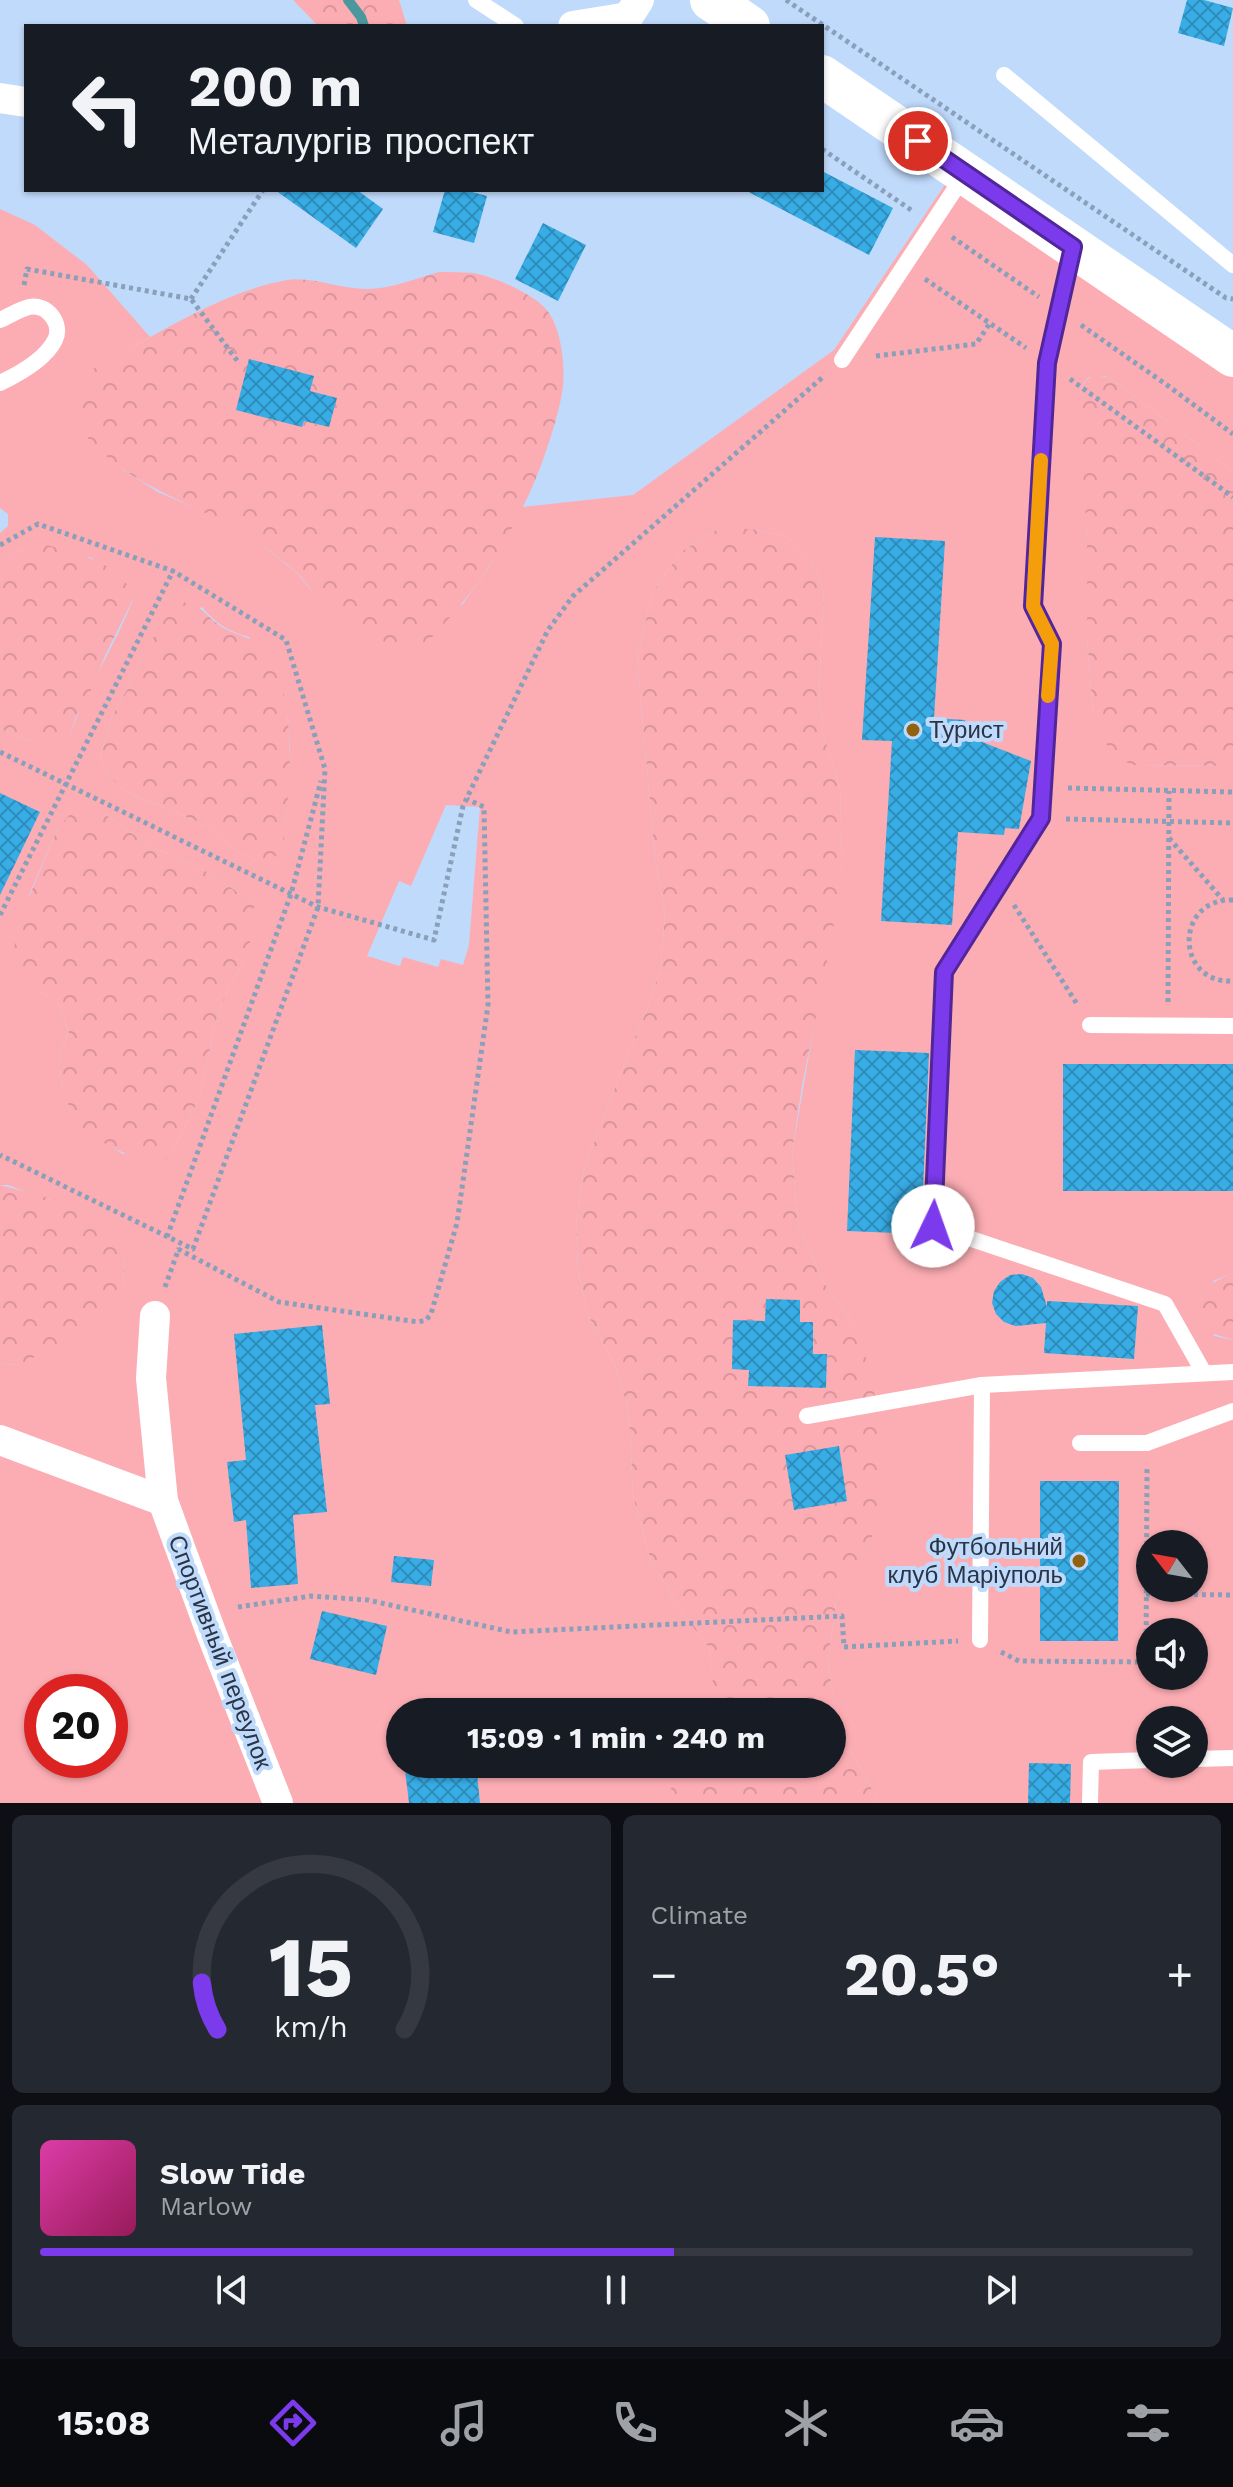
<!DOCTYPE html>
<html lang="en">
<head>
<meta charset="utf-8">
<style>
  :root { --surface:#171b24; --page:#242831; --text:#f1f3f6; --muted:#9ea1a6; --line:#363941; --accent:#7c3aed }
  body { margin:0; font-family:"Work Sans",sans-serif; background:var(--page); color:var(--text); height:100vh; display:flex; flex-direction:column; font-size:30px; white-space:nowrap }
  * { box-sizing:border-box; margin:0 }
  p { font-size:26px; color:var(--muted) }
  .icon { flex:none; width:44px; height:44px; fill:none; stroke:currentColor; stroke-width:2; stroke-linecap:round; stroke-linejoin:round }
  .map { position:relative; height:1803px; overflow:hidden }
  .details { display:flex; flex-direction:column; gap:12px; padding:12px; background:#0d0f14; flex:1 }
  .details>* { flex:none }
  .guide { position:absolute; left:24px; top:24px; width:800px; height:168px; border-radius:0px; box-shadow:0 2px 6px #0004; background:#171b24; color:var(--text); overflow:hidden }
  .needle { width:52px; rotate:301deg }
  .tools { position:absolute; left:1136px; top:1530px; display:grid; gap:16px }
  .tools a { display:grid; place-items:center; width:72px; height:72px; border-radius:50%; background:var(--surface); box-shadow:0 2px 6px #0004; font-size:40px }
  .speed { position:absolute; left:24px; top:1674px; display:flex; gap:16px; font-size:40px; font-weight:700; text-align:center }
  .speed>* { display:grid; place-content:center; width:104px; height:104px; border-radius:50%; background:var(--surface); box-shadow:0 2px 6px #0004; line-height:1 }
  .speed .limit { border:12px solid #d22; background:#fff; color:#111 }
  .pin { position:absolute; display:grid; place-items:center; width:68px; height:68px; color:#fff; margin:-34px; border:4px solid #fff; border-radius:50%; box-shadow:0 2px 8px #0007 }
  .me { position:absolute; width:88px; margin:-44px; rotate:3deg; stroke-linejoin:round; filter:drop-shadow(0 0 6px #0008) }
  .turn { display:flex; align-items:center; gap:28px; height:168px; padding:0 32px; font-size:36px }
  .turn .icon { width:104px; height:104px; stroke-width:2.5 }
  .turn b { display:block; font-size:56px; line-height:68px }
  .big { font-size:60px; font-weight:700; line-height:1.1 }
  .details .tile { flex:1; display:flex; flex-direction:column; justify-content:center; gap:12px; min-width:0; padding:0 28px; border-radius:12px; background:var(--page) }
  .details .dial { align-items:center; gap:0 }
  .dial svg { height:208px; overflow:visible; fill:none; stroke:var(--line); stroke-width:7; stroke-linecap:round; text-anchor:middle }
  .dial text { fill:var(--text); stroke:none }
  .song { display:flex; align-items:center; gap:24px }
  .cover { width:96px; height:96px; border-radius:12px; background:linear-gradient(135deg,hsl(320 70% 55%),hsl(330 70% 35%)) }
  .played { height:8px; border-radius:4px; background:linear-gradient(90deg,var(--accent) 55%,var(--line) 55%) }
  .keys { display:flex; justify-content:space-around; direction:ltr }
  .heat { display:flex; justify-content:space-between; align-items:center; font-size:44px; direction:ltr }
  .details .tiles { flex:1; display:grid; gap:12px; grid-template-columns:1fr 1fr }
  .tile:last-child { grid-column:span 2 }
  .trip { position:absolute; left:386px; top:1698px; width:460px; height:80px; border-radius:40px; background:var(--surface); box-shadow:0 2px 6px #0004; font-weight:700; line-height:80px; text-align:center }
  .dock { display:flex; height:128px; justify-content:space-around; align-items:center; background:#090b0e; color:var(--muted) }
  .dock .icon { width:56px; height:56px }
  .dock .on { color:var(--accent) }
  .dock b { font-size:36px; color:var(--text) }
  .map>svg:first-child { display:block }
</style>
</head>
<body>
<div class="map">
<svg width="1233" height="1803" viewBox="0 0 1233 1803">
  <defs>
    <pattern id="forest-crowns" width="20" height="18" patternUnits="userSpaceOnUse" patternTransform="scale(2)"><rect width="20" height="18" fill="#fcadb3"/><path d="M2 6a3 3 0 1 1 6 0M12 15a3 3 0 1 1 6 0" fill="none" stroke="#d8959b"/></pattern>
    <pattern id="building-cross-hatch" width="8" height="8" patternUnits="userSpaceOnUse" patternTransform="scale(2)"><rect width="8" height="8" fill="#37ace5"/><path d="M0 0l8 8M0 8l8-8" fill="none" stroke="#2e8dbb"/></pattern>
  </defs>
  <rect width="100%" height="100%" fill="#c0dafb"/>
  <path fill="#fcadb3" fill-rule="evenodd" d="M948 180 1233 374V471L1110 378 1104 376 1089 377 1083 384 1080 393 1087 541V637L1093 714 1132 765 1233 766V1273L1213 1281 1214 1336 1233 1340V1803H879L853 1754 835 1713 828 1660 836 1602 871 1541 855 1326 826 1286 798 1225 792 1153 842 862 840 788 823 734 819 691 824 593 812 561 786 536 751 529H718L681 552 652 593 637 658 655 858 665 913 661 967 647 1010 629 1052 584 1169 576 1224 578 1271 588 1315 614 1363 629 1411 633 1496 651 1561 681 1611 709 1648 716 1710 400 1712V1764H699V1766L654 1803H0V1365L21 1364 123 1294 124 1255 99 1221 8 1185H0V729L36 744 70 735C87 687 116 644 134 597L92 558 28 546 0 562V533L8 526V514L0 508V209L35 225 87 265 150 337 92 370 122 469 158 492 213 516 253 538 296 572 323 604 462 605 490 565 522 507 633 495 834 350ZM202 607C216 624 228 631 249 637L288 718 290 750 286 822 257 861 239 852 219 838 208 826 124 791 108 775 100 758 111 718 128 688 143 654 160 629ZM446 805 480 807 469 945 463 965 441 959 438 967 403 957 400 966 367 956 399 881 411 886ZM106 815 148 845 207 872 254 903 246 957 229 987 217 1017 200 1094 193 1112 170 1156 123 1154 109 1145 62 1089 59 1057 69 1032 58 1003 37 990 29 895 58 828ZM1150 1544H1194V1588H1150ZM1150 1632H1194V1676H1150ZM42 1692H110V1760H42ZM1150 1720H1194V1764H1150Z"/>
  <g fill="url(#forest-crowns)">
    <polygon points="293,0 399,0 407,26 318,26"/>
    <path d="M439 272C450 272 462 272 473 273 493 276 531 293 545 308 561 325 565 363 563 385 561 406 551 437 544 457 525 513 484 581 444 624 440 629 435 635 430 639 423 644 413 647 405 646 380 645 340 620 322 603 313 593 306 581 296 572 288 564 278 558 270 551 214 508 142 495 92 443 73 423 71 390 92 370 101 362 116 356 127 350 177 322 231 290 287 280 310 276 341 289 367 289 391 289 417 278 439 272Z"/>
    <path d="M1096 375 1110 378 1233 471V766L1132 765 1115 756 1100 736 1093 714 1087 637V541L1079 403C1080 389 1083 379 1096 375Z"/>
    <polygon points="718,529 751,529 786,536 812,561 824,593 819,691 823,734 840,788 842,862 833,931 802,1086 792,1153 798,1225 826,1286 855,1326 872,1375 879,1432 881,1486 871,1542 836,1602 828,1660 835,1713 853,1754 879,1803 654,1803 699,1764 832,1764 832,1712 716,1712 709,1648 681,1611 651,1561 633,1496 629,1411 614,1363 588,1315 578,1271 576,1224 584,1169 629,1052 647,1010 661,967 665,913 655,858 637,658 652,593 681,552"/>
    <path d="M47 545C79 555 120 561 134 597L105 656 86 702 76 717 70 735 56 745 36 744 0 729V562L28 546Z"/>
    <path d="M176 602C203 602 203 615 222 627 237 636 252 636 264 650 301 697 289 793 283 848L273 859 257 861 239 852 219 838 208 826 124 791 108 775 100 758 111 718 128 688 143 654Z"/>
    <polygon points="82,810 106,815 148,845 207,872 254,903 254,926 246,957 229,987 217,1017 200,1094 193,1112 170,1156 158,1164 142,1162 90,1136 74,1118 62,1089 59,1057 69,1032 58,1003 37,990 21,966 14,948 18,923 58,828 71,813"/>
    <polygon points="0,1185 57,1200 99,1221 124,1254 123,1294 96,1325 21,1364 0,1365"/>
    <path d="M1233 1273V1340L1202 1330C1184 1297 1205 1285 1233 1273Z"/>
  </g>
  <g fill="none" stroke-linecap="round" stroke-linejoin="round">
    <polyline stroke="#4a989d" stroke-width="10" points="348,0 361,17 364,26"/>
  </g>
  <g fill="url(#building-cross-hatch)">
    <polygon points="1187,0 1204,0 1233,8 1224,46 1178,33"/>
    <polygon points="822,171 893,208 869,255 745,190 822,190"/>
    <polygon points="275,190 357,190 383,209 356,248"/>
    <polygon points="445,190 465,190 487,196 474,243 433,232"/>
    <polygon points="543,223 586,245 558,301 515,279"/>
    <polygon points="249,359 314,376 310,391 337,398 329,427 304,421 302,427 236,410"/>
    <polygon points="875,537 945,541 934,718 965,720 964,735 1031,761 1019,829 1005,828 1004,835 958,832 952,925 881,921 892,741 862,740"/>
    <polygon points="0,793 40,812 0,895"/>
    <polygon points="855,1050 929,1053 921,1234 847,1231"/>
    <rect x="1063" y="1064" width="170" height="127"/>
    <polygon points="1022,1274 1033,1278 1041,1287 1047,1307 1047,1301 1138,1306 1134,1359 1044,1353 1046,1323 1015,1326 1004,1322 996,1314 992,1303 994,1291 1000,1282 1010,1275"/>
    <polygon points="766,1299 800,1300 800,1322 813,1322 813,1354 827,1354 826,1388 748,1386 749,1370 732,1369 733,1320 765,1321"/>
    <polygon points="322,1325 330,1404 315,1405 327,1512 293,1515 298,1584 251,1588 246,1520 234,1522 227,1462 246,1460 234,1334"/>
    <polygon points="839,1446 847,1501 794,1510 785,1455"/>
    <polygon points="1040,1481 1119,1481 1118,1641 1040,1641"/>
    <polygon points="394,1556 434,1560 431,1586 391,1582"/>
    <polygon points="322,1611 387,1626 376,1675 310,1659"/>
    <polygon points="1029,1763 1071,1764 1070,1803 1028,1803"/>
    <polygon points="453,1764 476,1764 480,1803 409,1803 405,1770"/>
  </g>
  <g fill="none" stroke-linecap="round" stroke-linejoin="round">
    <g stroke="#8a9fba" stroke-width="5" stroke-dasharray="4 4" stroke-linecap="butt">
      <polyline points="786,0 1226,298 1233,299"/>
      <polyline points="822,149 914,212"/>
      <polyline points="952,237 1039,297"/>
      <polyline points="925,279 1026,348"/>
      <polyline points="24,285 27,269 191,299 239,363"/>
      <polyline points="191,299 263,190"/>
      <polyline points="1081,325 1167,385 1233,434"/>
      <polyline points="876,356 976,344 990,323"/>
      <polyline points="1070,379 1233,497"/>
      <polyline points="0,545 38,524 173,571 286,640 325,769 318,907 193,1249 0,1155"/>
      <polyline points="0,752 318,907 434,940 463,806 548,630 573,596 824,376"/>
      <polyline points="1068,788 1233,792"/>
      <polyline points="1066,819 1233,823"/>
      <polyline points="1169,838 1223,900"/>
      <path d="M1233 900C1174 898 1175 984 1233 981"/>
      <polyline points="1014,905 1077,1004"/>
      <polyline points="0,915 173,571"/>
      <polyline points="1168,1002 1169,791"/>
      <polyline points="167,1237 291,894 321,781"/>
      <polyline points="178,1249 279,1302 418,1322 426,1320 431,1314 457,1223 488,1005 484,807 467,799"/>
      <polyline points="165,1287 179,1248"/>
      <polyline points="1146,1594 1233,1595"/>
      <polyline points="238,1607 311,1596 368,1600 511,1632 842,1616 844,1647 958,1641"/>
      <polyline points="1001,1652 1019,1661 1146,1662 1147,1467"/>
    </g>
    <g stroke="#fff" stroke-width="16">
      <polyline points="476,0 516,26"/>
      <polyline points="1004,75 1233,265"/>
      <polyline points="1073,248 1047,363 1033,606 1052,644 1041,818 944,972 933,1226 1165,1304 1204,1373"/>
      <path d="M0 320C9 316 20 309 29 307 47 303 63 324 55 340 45 360 19 374 0 383"/>
      <polyline points="842,360 965,174"/>
      <polyline points="1090,1025 1233,1026"/>
      <polyline points="807,1416 982,1385 1233,1372"/>
      <polyline points="1080,1443 1147,1443 1233,1411"/>
      <polyline points="980,1640 982,1385"/>
      <polyline points="1194,1759 1233,1758"/>
      <polyline points="1090,1803 1091,1762 1150,1760"/>
    </g>
    <g stroke="#fff" stroke-width="30">
      <polyline points="573,26 628,17 639,0"/>
      <polyline points="0,98 26,102"/>
      <polyline points="155,1316 151,1378 163,1501 212,1635 278,1803"/>
      <polyline points="0,1440 163,1501"/>
    </g>
    <g stroke="#fff" stroke-width="42">
      <polyline points="711,0 749,26"/>
      <polyline points="822,76 1233,356"/>
    </g>
  </g>
  <g fill="none" stroke-linecap="round" stroke-linejoin="round">
    <defs>
      <polyline id="route" points="918,141 1073,247 1047,363 1033,606 1052,644 1041,818 944,972 933,1226"/>
    </defs>
    <use href="#route" stroke="#51269a" stroke-width="20"/>
    <use href="#route" stroke="#7c3aed" stroke-width="14"/>
    <polyline stroke="#f59e0b" stroke-width="14" points="1041,460 1033,606 1052,644 1048,696"/>
  </g>
  <g fill="#91620f" stroke="#c0dafb" stroke-width="3">
    <circle cx="913" cy="730" r="8"/>
    <circle cx="1079" cy="1561" r="8"/>
  </g>
  <g text-anchor="middle" stroke-width="8" stroke-linejoin="round" paint-order="stroke">
    <g font-size="24" fill="#293546" stroke="#c0dafb" text-anchor="start">
      <text x="929" y="738">Турист</text>
      <text x="1063" y="1555" text-anchor="end">Футбольний<tspan x="1063" dy="28">клуб Маріуполь</tspan></text>
    </g>
    <g font-size="24" fill="#293546" stroke="#c0dafb">
      <text transform="translate(220 1652) rotate(69)" y="8">Спортивный переулок</text>
    </g>
  </g>
</svg>
<div class="tools">
<a><svg class="needle" viewBox="-14 -14 28 28"><path d="M0-13l5 13h-10z" fill="#e53935"/><path d="M0 13l5-13h-10z" fill="#9ea1a6"/></svg></a>
<a><svg class="icon" aria-label="sound" viewBox="0 0 24 24"><path d="M4 9h4l5-4v14l-5-4H4zM17 9q2 3 0 6"/></svg></a>
<a><svg class="icon" aria-label="layers" viewBox="0 0 24 24"><path d="M12 4l9 5-9 5-9-5zM3 14l9 5 9-5"/></svg></a>
</div>
<div class="speed"><div class="limit">20</div></div>
<div class="pin" style="left:918px;top:141px;background:#d93025"><svg class="icon" aria-label="arrive" viewBox="0 0 24 24"><path d="M6 21V4h12l-3 4 3 4H6"/></svg></div>
<svg class="me" style="left:933px;top:1226px" viewBox="-20 -20 40 40"><circle r="19" fill="#fff"/><path d="M0-13L10 11 0 6-10 11z" fill="#7c3aed"/></svg>
<div class="trip">15:09 · 1 min · 240 m</div>
<div class="guide">
<div class="turn"><svg class="icon" aria-label="left" viewBox="0 0 24 24"><path d="M17 20v-9H6M10 6l-5 5 5 5"/></svg><div><b>200 m</b>Металургів проспект</div></div>
</div>
</div>
<section class="details">
<div class="tiles">
<div class="tile dial"><svg viewBox="0 0 100 80">
<path d="M14 69A42 42 0 1 1 86 69"/>
<path d="M14 69A42 42 0 0 1 8 51" stroke="#7c3aed"/>
<text x="50" y="56" font-size="32" font-weight="700">15</text>
<text x="50" y="72" font-size="11">km/h</text>
</svg></div>
<div class="tile"><p>Climate</p>
<div class="heat"><a>−</a><b class="big">20.5°</b><a>+</a></div>
</div>
<div class="tile">
<div class="song"><i class="cover"></i><div><b>Slow Tide</b><p>Marlow</p></div></div>
<div class="played"></div>
<div class="keys"><svg class="icon" aria-label="previous" viewBox="0 0 24 24"><path d="M18 5L8 12l10 7zM5 5v14"/></svg><svg class="icon" aria-label="pause" viewBox="0 0 24 24"><path d="M8 5v14M16 5v14"/></svg><svg class="icon" aria-label="next" viewBox="0 0 24 24"><path d="M6 5l10 7-10 7zM19 5v14"/></svg></div>
</div>
</div>
</section>
<nav class="dock">
<b>15:08</b>
<svg class="icon on" aria-label="directions" viewBox="0 0 24 24"><path d="M12 3l9 9-9 9-9-9zM9 14v-3h6M13 9l2 2-2 2"/></svg>
<svg class="icon" aria-label="music" viewBox="0 0 24 24"><path d="M9 18V5l10-2v13"/><circle cx="6" cy="18" r="3"/><circle cx="16" cy="16" r="3"/></svg>
<svg class="icon" aria-label="phone" viewBox="0 0 24 24"><path d="M5 4h4l2 5-3 2q2 4 5 5l2-3 5 2v4C11 20 4 13 5 4z"/></svg>
<svg class="icon" aria-label="climate" viewBox="0 0 24 24"><path d="M12 3v18M4 7l16 10M4 17L20 7"/></svg>
<svg class="icon" aria-label="car" viewBox="0 0 24 24"><path d="M5 17H2v-5l4-1 3-4h7l3 4 3 1v5h-3M9 17h6M6 11h13"/><circle cx="7" cy="17" r="2"/><circle cx="17" cy="17" r="2"/></svg>
<svg class="icon" aria-label="filters" viewBox="0 0 24 24"><path d="M4 7h16M4 17h16"/><circle cx="9" cy="7" r="2"/><circle cx="15" cy="17" r="2"/></svg>
</nav>
</body>
</html>
